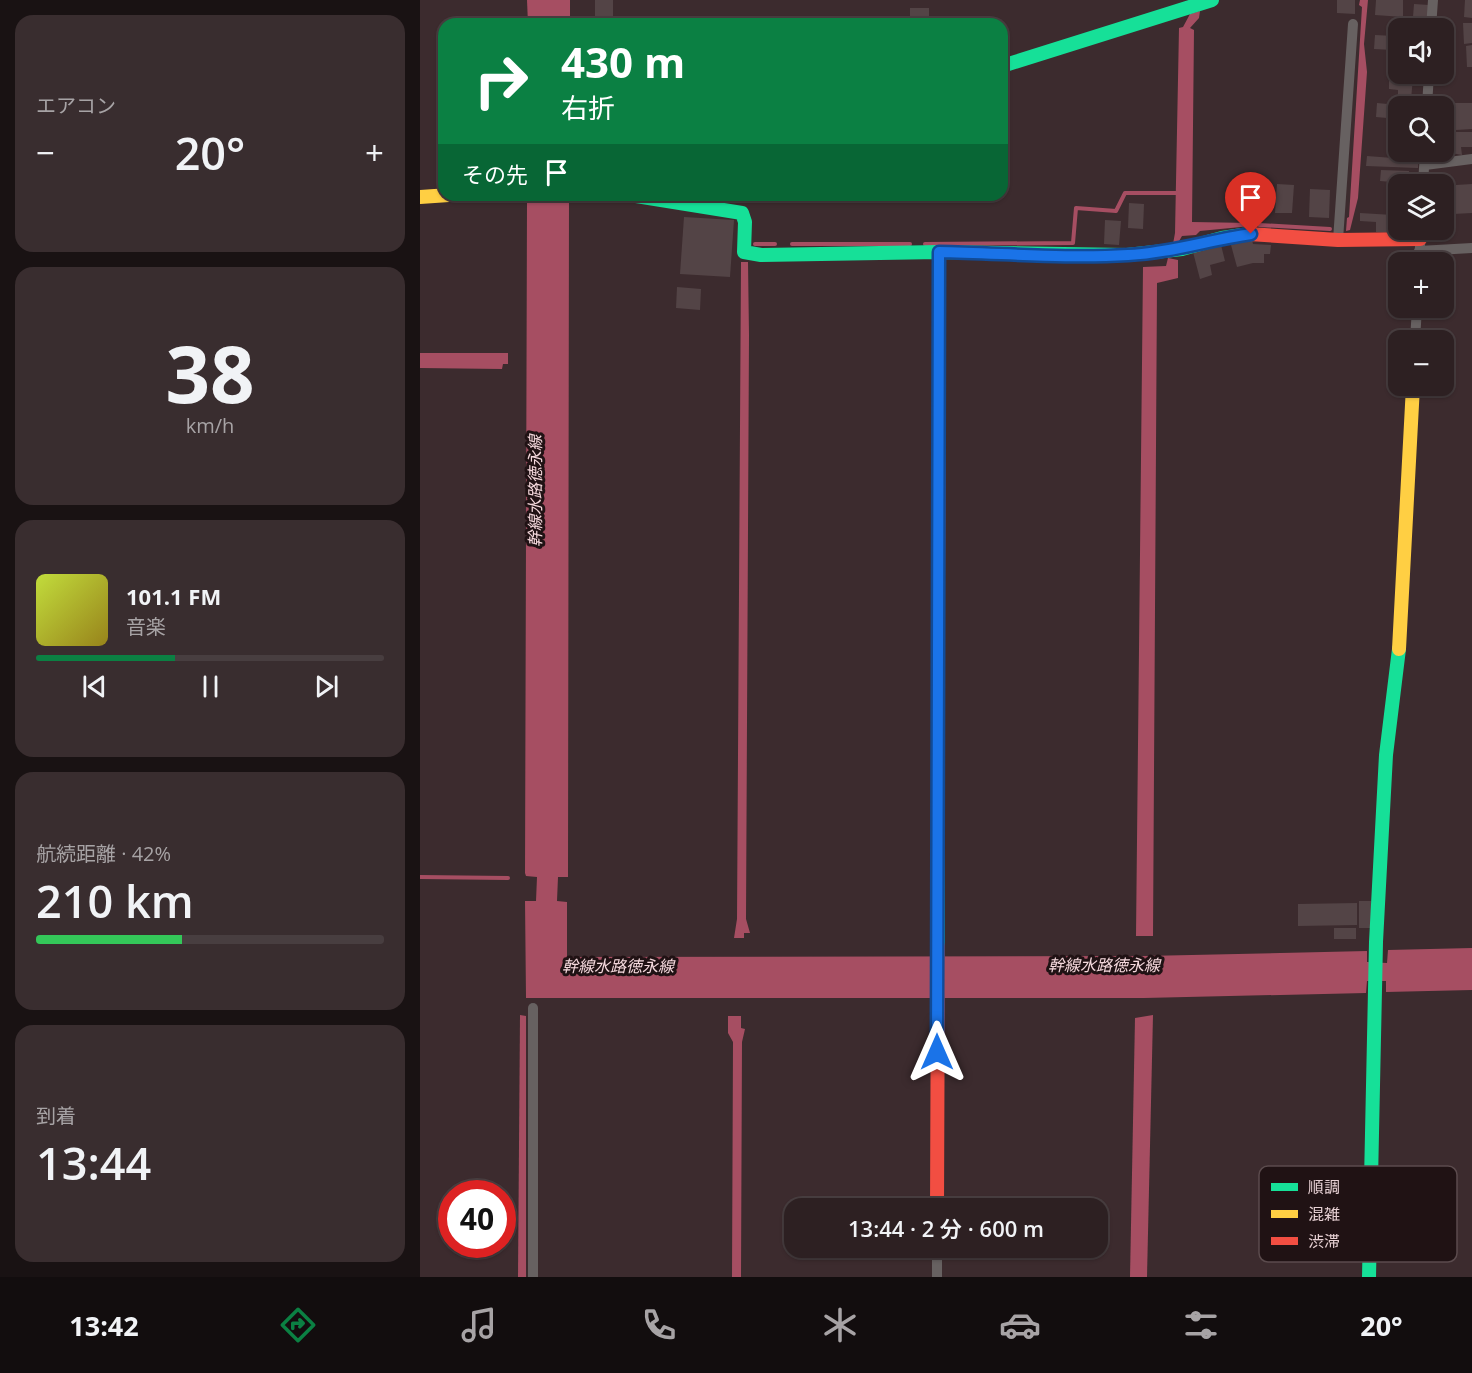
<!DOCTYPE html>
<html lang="ja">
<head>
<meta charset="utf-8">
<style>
  :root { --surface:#2d2022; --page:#392d2f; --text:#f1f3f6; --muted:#a7a3a5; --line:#483e40; --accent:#0b8043 }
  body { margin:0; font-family:"Open Sans","Noto Sans JP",sans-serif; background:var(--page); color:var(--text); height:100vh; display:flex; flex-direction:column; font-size:22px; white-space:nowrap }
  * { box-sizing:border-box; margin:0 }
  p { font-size:20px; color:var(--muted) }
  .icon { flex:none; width:33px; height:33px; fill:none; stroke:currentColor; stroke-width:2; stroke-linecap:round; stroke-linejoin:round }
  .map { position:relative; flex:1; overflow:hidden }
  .sheet { display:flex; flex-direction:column; gap:15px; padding:15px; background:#191213; width:420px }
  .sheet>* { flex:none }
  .guide { position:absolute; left:18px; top:18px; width:570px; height:183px; border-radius:18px; box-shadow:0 2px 4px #0004,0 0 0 2px var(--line); background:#0b8043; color:#fff; overflow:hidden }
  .tools { position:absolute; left:968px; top:18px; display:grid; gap:12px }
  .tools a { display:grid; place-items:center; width:66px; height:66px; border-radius:12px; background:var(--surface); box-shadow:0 2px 4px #0004,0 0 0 2px var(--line); font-size:30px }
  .speed { position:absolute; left:18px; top:1180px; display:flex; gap:12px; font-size:30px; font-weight:700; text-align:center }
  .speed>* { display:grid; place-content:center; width:78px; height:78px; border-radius:50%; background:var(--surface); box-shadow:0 2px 4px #0004,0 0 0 2px var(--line); line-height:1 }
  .speed .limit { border:9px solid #d22; background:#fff; color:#111 }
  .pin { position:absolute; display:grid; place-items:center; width:51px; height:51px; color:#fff; margin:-62px -26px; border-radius:50% 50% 50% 0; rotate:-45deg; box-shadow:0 0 6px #0007 }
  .pin .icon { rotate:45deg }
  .me { position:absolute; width:66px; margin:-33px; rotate:0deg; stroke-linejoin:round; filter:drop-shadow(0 0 4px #0008) }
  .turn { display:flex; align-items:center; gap:21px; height:126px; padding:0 24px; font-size:27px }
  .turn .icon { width:78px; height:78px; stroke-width:2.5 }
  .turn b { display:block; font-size:42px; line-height:51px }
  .then { display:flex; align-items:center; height:57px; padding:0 24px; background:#0003; gap:12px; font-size:22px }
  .big { font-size:45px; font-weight:600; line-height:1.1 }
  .sheet .card { flex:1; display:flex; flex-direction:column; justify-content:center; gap:9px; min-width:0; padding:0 21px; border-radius:18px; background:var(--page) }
  .sheet .dial { align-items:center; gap:0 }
  .dial b { font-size:78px; line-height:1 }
  .song { display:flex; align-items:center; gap:18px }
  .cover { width:72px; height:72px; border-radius:9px; background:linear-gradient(135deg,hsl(70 70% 55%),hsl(50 70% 35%)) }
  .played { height:6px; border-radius:3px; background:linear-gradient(90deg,var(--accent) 40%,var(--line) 40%) }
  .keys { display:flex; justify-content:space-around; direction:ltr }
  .heat { display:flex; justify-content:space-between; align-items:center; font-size:33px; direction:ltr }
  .charge { height:9px; border-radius:4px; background:linear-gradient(90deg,#34c759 42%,var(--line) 0) }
  .trip { position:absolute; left:364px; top:1198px; width:324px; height:60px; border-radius:18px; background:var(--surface); box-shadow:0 2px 4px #0004,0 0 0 2px var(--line); font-weight:600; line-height:60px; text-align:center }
  .tab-bar { display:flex; height:96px; justify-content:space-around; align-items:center; background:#120d0e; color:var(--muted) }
  .tab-bar .icon { width:42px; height:42px }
  .tab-bar .current { color:var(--accent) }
  .tab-bar b { font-size:27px; color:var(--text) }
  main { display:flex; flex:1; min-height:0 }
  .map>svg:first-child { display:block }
</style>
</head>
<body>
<main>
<section class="sheet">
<div class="card"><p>エアコン</p>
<div class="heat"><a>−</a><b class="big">20°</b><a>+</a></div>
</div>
<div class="card dial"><b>38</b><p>km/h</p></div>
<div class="card">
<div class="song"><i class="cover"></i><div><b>101.1 FM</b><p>音楽</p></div></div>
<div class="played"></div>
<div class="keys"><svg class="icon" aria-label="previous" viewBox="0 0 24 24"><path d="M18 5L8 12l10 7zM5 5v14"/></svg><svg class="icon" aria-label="pause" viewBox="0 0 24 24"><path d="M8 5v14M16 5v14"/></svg><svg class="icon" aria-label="next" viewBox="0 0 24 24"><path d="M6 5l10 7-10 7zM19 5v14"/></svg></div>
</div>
<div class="card"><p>航続距離 · 42%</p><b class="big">210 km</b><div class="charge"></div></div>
<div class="card"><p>到着</p><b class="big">13:44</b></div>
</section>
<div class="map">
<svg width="1052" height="1277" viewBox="0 0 1052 1277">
  <rect width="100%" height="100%" fill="#3c2b2e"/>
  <g fill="#a64e62">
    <polygon points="107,0 150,0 150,24 108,24"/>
    <polygon points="940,0 948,0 944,44 947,72 938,198 930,230 926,231 927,218 929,217 942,7 939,5"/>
    <polygon points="780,11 779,18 770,28 774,30 772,222 831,223 831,226 780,231 776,235 762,236 758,243 753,244 755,233 759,28 763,27 770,14"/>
    <polygon points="117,195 139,195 139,201 149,200 148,877 138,877 137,901 147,902 147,957 725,956 947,951 947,962 967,963 968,950 1052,948 1052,990 966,992 966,981 947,981 946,993 724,998 106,998 105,901 116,901 117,877 106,876 105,873 107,203 117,202"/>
    <polygon points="748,258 758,260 758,278 737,283 733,936 716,936 723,267 746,266"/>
    <polygon points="321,262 328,262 329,335 326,919 330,933 324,933 324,938 314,938 317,919"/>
    <polygon points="0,353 88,353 88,364 83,364 82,369 0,368"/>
    <polygon points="100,1015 106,1016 106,1277 98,1277"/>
    <polygon points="733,1015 727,1277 710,1277 715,1018"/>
    <polygon points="308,1016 321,1016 321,1028 325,1029 322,1042 321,1277 312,1277 313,1042 308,1033"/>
  </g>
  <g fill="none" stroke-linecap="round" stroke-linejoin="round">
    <g stroke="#a64e62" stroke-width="4">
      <polyline points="839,225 910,229"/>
      <polyline points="335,244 355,244"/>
      <polyline points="372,244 490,244"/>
      <polyline points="505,244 653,243 656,208 696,211 705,193 756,193"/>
      <polyline points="0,877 88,878"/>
    </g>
  </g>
  <g fill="#534446">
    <rect x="175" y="0" width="18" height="18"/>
    <polygon points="917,0 935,0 935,14 917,13"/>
    <polygon points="956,0 983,0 983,17 955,15"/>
    <polygon points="1045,0 1052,0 1052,18 1044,17"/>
    <polygon points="994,4 1009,5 1008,18 993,17"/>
    <rect x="490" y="8" width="19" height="16"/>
    <polygon points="979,20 999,21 999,28 978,28"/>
    <rect x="165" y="21" width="52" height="3"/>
    <polygon points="1043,23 1052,23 1052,43 1044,44"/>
    <polygon points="955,35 974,36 973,50 954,49"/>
    <polygon points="1052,45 1052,67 1047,67 1046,46"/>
    <polygon points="970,53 978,53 978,70 969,70"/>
    <polygon points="969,76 993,77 991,100 978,99 978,90 969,89"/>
    <polygon points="957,103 978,105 978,119 956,117"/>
    <polygon points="1035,103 1052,103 1052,129 1036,130"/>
    <polygon points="970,126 978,127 978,141 970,141"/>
    <polygon points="1026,132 1052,132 1052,147 1041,147 1042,155 1026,152"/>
    <polygon points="973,146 978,146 978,152 999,152 998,168 946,166 947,156 973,158"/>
    <polygon points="961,170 989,171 988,184 978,184 978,198 971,198 972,182 960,181"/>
    <polygon points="857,184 874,185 872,213 855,213"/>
    <polygon points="1052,184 1052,213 1033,214 1033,197 1036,197 1036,185"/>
    <polygon points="890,189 910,190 909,218 889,217"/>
    <polygon points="709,203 724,204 723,229 708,228"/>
    <polygon points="940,213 973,215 972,233 956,232 956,222 940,221"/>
    <polygon points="264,217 314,220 310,277 260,274"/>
    <polygon points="685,220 701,221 699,245 684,244"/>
    <polygon points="832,240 833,244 851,245 850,254 844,254 844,263 833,263 817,267 811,245"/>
    <polygon points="801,245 805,261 790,265 792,275 780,279 773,252"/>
    <polygon points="257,287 281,289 280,310 256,308"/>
    <rect x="939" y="901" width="12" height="27"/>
    <polygon points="937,903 937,925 878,926 878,904"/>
    <rect x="914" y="928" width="22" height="11"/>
  </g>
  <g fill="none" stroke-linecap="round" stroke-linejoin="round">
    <g stroke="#676161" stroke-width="10">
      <polyline points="1011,28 1013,0"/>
      <polyline points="1007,106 1009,74"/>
      <polyline points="1005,165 1052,159"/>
      <polyline points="1003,184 1005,152"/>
      <polyline points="918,240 933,24"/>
      <polyline points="999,251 1052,248"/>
      <polyline points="999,262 1001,230"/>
      <polyline points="995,340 997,308"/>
      <polyline points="517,1248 517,1277"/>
      <polyline points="113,1277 113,1008"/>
    </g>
    <g stroke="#16e098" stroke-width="14">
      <polyline points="582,66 792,0"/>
      <polyline points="210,195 322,213 325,222 324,252 341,255 519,252 707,255 762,249 802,238 829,234"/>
      <polyline points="519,436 519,252"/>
      <polyline points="518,946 518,578"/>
      <polyline points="949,1277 956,942 966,755 979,649"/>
    </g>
    <g stroke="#ffcf43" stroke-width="14">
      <polyline points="0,197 29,195"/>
      <polyline points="979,649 993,386"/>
    </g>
    <g stroke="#f24e42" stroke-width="14">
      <polyline points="829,234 918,240 1000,239"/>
      <polyline points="518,578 519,436"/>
      <polyline points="517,1209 518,946"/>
    </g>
  </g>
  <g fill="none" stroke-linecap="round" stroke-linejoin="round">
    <defs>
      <path id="route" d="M517 1052 519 252C581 253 646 259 708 255 750 253 789 240 831 234"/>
    </defs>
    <use href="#route" stroke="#114b97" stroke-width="15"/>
    <use href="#route" stroke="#1a73e8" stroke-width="10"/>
  </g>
  <g text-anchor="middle" stroke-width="6" stroke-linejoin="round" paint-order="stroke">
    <g font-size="16" font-style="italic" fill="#f5d9dd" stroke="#201214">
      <text transform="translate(115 491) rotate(-90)" y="6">幹線水路徳永線</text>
      <text x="684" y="971">幹線水路徳永線</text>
      <text x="198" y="972">幹線水路徳永線</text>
    </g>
  </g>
  <rect x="839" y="1166" width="198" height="96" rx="9" fill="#201214" stroke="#5b4b4d" stroke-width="1.5"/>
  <rect x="851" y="1183" width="27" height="8" fill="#16e098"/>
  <rect x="851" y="1210" width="27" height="8" fill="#ffcf43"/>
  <rect x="851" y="1237" width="27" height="8" fill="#f24e42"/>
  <g font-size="16" fill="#e6d0d3">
    <text x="888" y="1193">順調</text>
    <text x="888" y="1220">混雑</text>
    <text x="888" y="1247">渋滞</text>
  </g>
</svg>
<div class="tools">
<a><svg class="icon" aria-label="sound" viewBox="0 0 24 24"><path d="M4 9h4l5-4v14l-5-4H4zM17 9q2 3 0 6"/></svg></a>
<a><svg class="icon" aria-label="search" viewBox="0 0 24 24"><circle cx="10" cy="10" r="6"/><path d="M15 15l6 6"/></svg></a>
<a><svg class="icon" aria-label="layers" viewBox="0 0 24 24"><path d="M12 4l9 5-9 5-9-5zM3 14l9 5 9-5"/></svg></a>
<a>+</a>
<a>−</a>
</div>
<div class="speed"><div class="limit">40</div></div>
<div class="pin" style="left:831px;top:234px;background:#d93025"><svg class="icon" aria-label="arrive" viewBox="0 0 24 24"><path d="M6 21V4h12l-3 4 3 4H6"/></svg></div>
<svg class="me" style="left:517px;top:1052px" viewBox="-20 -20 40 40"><path d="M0-17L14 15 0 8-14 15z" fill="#1a73e8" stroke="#fff" stroke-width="4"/></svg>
<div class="trip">13:44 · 2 分 · 600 m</div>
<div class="guide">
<div class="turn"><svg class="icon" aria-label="right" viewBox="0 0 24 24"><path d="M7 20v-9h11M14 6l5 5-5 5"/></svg><div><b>430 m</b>右折</div></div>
<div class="then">その先<svg class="icon" aria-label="arrive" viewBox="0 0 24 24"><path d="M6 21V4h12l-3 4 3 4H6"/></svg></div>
</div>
</div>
</main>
<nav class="tab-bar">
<b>13:42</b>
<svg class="icon current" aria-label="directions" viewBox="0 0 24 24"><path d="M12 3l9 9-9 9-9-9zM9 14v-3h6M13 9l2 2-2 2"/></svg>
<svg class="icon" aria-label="music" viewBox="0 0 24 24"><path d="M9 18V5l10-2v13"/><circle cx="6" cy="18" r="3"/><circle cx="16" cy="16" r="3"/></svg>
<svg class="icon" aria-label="phone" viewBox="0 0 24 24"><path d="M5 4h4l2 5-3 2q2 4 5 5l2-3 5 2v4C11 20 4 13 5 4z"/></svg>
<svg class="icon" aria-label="climate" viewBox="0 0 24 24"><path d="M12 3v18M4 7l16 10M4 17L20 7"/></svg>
<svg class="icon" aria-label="car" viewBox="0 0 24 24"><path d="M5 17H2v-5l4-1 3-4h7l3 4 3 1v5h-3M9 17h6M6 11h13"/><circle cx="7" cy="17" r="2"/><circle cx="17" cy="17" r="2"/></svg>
<svg class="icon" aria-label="filters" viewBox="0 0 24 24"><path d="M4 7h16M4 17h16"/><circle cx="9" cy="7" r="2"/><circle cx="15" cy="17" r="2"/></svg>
<b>20°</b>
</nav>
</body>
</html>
